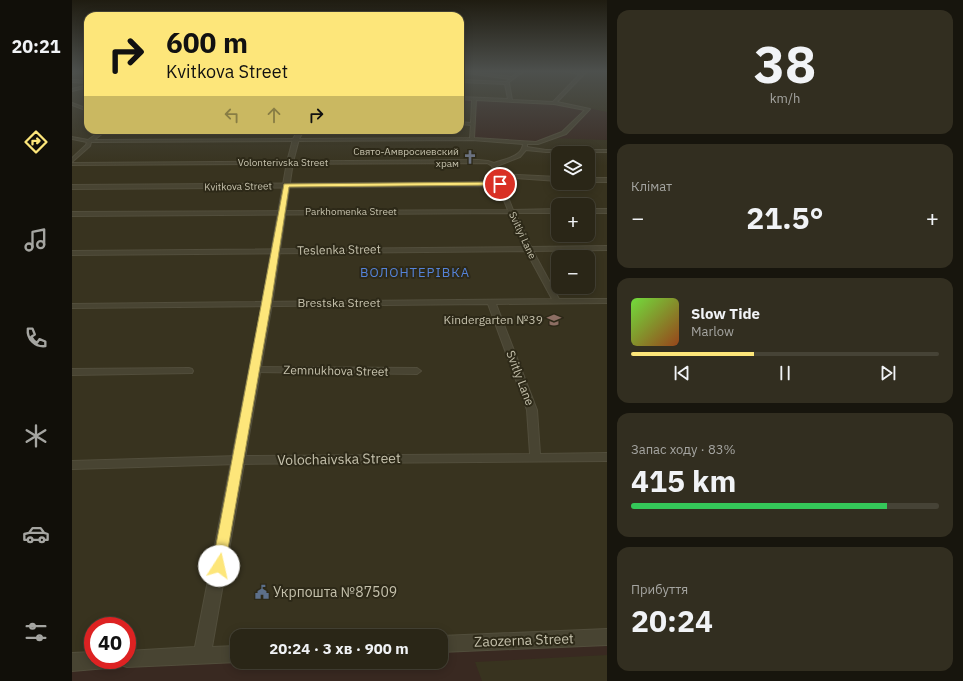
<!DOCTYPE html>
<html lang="uk">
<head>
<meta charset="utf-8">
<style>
  :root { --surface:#2a2617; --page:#322e20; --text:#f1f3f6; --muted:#a5a5a1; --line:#464336; --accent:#fde67a }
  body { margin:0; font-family:"IBM Plex Sans",sans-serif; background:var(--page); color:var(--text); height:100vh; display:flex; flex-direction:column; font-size:15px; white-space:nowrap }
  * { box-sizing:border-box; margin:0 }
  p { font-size:13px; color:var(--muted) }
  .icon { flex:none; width:22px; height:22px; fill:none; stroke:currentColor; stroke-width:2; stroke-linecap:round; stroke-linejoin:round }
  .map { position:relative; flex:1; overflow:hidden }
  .sheet { display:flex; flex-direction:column; gap:10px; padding:10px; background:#17150d; width:356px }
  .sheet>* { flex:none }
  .top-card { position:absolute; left:12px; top:12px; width:380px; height:122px; border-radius:12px; box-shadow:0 2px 10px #0003,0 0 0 1px var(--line); background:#fde67a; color:#111; overflow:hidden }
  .tools { position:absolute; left:479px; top:146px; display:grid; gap:8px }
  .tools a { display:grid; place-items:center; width:44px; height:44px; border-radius:8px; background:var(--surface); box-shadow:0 2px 10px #0003,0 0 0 1px var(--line); font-size:20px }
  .speed { position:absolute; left:12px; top:617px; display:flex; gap:8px; font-size:20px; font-weight:700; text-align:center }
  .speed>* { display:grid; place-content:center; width:52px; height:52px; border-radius:50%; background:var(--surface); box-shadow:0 2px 10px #0003,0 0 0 1px var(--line); line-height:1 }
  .speed .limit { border:6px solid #d22; background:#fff; color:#111 }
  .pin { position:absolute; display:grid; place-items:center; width:34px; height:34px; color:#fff; margin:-17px; border:2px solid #fff; border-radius:50%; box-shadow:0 1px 4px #0007 }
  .me { position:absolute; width:44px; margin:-22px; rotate:10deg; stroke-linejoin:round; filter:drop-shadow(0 0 3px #0008) }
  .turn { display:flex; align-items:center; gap:14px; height:84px; padding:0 16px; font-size:18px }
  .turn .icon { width:52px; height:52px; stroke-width:2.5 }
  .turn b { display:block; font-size:28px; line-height:34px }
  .lanes { display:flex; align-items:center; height:38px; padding:0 16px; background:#0003; justify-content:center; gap:20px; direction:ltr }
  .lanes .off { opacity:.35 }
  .big { font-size:30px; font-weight:800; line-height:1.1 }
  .sheet .card { flex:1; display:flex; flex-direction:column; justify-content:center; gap:6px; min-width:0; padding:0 14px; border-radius:12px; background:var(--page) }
  .sheet .dial { align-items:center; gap:0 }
  .dial b { font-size:52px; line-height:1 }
  .song { display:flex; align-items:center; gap:12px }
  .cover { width:48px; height:48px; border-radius:6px; background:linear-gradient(135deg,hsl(100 70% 55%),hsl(20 70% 35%)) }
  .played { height:4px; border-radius:2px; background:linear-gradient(90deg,var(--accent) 40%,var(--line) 40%) }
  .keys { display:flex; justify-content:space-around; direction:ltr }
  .heat { display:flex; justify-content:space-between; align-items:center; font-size:22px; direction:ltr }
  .charge { height:6px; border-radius:3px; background:linear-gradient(90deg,#34c759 83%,var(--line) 0) }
  .trip { position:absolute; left:158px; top:629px; width:218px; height:40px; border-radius:12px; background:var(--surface); box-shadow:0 2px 10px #0003,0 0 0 1px var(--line); font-weight:800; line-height:40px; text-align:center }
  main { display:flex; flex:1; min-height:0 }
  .tab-bar { display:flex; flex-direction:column; width:72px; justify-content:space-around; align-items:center; background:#110f09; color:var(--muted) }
  .tab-bar .icon { width:28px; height:28px }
  .tab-bar .current { color:var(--accent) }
  .tab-bar b { font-size:18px; color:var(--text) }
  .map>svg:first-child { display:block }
</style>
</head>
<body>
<main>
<nav class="tab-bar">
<b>20:21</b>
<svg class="icon current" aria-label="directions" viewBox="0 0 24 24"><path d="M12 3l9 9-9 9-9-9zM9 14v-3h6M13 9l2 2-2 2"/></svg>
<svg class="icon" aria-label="music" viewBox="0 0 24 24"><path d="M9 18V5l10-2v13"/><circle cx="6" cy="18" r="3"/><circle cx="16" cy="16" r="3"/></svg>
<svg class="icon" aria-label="phone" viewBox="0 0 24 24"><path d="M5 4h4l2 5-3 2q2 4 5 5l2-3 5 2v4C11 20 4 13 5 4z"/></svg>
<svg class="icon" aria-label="climate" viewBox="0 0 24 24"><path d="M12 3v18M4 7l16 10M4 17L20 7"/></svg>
<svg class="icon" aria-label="car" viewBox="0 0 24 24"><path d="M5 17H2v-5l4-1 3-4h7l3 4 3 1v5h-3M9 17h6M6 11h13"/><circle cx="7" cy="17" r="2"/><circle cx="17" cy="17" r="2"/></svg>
<svg class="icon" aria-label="filters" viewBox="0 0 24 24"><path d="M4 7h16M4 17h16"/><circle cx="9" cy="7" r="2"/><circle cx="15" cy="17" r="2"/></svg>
</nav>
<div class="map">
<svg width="535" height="681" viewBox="0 0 535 681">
  <rect width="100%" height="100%" fill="#38331f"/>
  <g fill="#392921">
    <polygon points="388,98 496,104 535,112 535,140 478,138 466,143 400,139 401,103 388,103"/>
    <polygon points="535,637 535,655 403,662 410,681 0,681 0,662 35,660 165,662 369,662 369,644"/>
  </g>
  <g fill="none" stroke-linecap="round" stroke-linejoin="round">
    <defs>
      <g id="minor">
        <polygon points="8,71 15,71 0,74 0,72"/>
        <polygon points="388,71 440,77 448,71 452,71 437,82 435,81 438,79 388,72"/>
        <path d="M491 71H515L485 102 518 109 494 134 466 144H455V147L474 150H535V152H474L454 150 448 157 425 166 427 174 486 177V181L428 177 441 210 486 209V213H443L459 247 535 246V250L461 251 487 299H535V303L424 304 465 410 468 454 535 453V461L166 464 0 469V461L166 456 458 454 455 410 416 304 0 308V304L480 299 454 251 0 255V251L453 247 437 213 0 216V212L436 210 426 186 0 189V185L425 182 420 166 415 163 0 165V163L406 160 416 161 422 163C433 159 450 157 451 144L400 140 19 142 18 146 0 162V158L14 145 15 142 0 139V137L16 140 30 130H35L22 140 398 138 399 125 388 124V122L399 123 400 100 388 99V97L436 99 433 84 388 82V80L435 82 437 83 440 100 481 102 508 74ZM404 100 482 104 513 110 490 132 464 142 402 138Z"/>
        <polygon points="0,80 16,81 16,83 0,82"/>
        <polygon points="0,103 16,109 16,111 0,105"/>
        <rect x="516" y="178" width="19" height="4"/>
        <rect x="516" y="209" width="19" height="4"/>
        <polygon points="182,367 345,368 349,371 345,374 179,372 178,370 179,368"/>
        <polygon points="117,368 120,369 121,371 120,373 0,375 0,369"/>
      </g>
      <g id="tertiary">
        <polygon points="16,85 16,87 0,91 0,89"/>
        <polygon points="226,130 232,130 227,139 221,162 200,304 140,647 165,646 166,662 55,667 49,665 47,660 55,660 55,651 123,647 190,304 215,162 221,139"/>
        <polygon points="535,629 535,645 369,652 369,636"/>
        <polygon points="21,652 21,660 43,660 41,666 35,668 0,671 0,653"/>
      </g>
    </defs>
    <use href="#minor" stroke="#524e3c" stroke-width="2"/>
    <use href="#tertiary" stroke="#524e3c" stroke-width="2"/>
    <use href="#minor" fill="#484432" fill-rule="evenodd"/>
    <use href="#tertiary" fill="#484432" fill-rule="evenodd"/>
  </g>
  <linearGradient id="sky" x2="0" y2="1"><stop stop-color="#1f1c11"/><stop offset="0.43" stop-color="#4d504d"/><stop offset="1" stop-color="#4d504d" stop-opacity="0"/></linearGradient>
  <rect width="535" height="166" fill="url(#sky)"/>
  <polygon fill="#fde67a" stroke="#a4964f" points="428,182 431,184 430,185 217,187 199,304 153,566 151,570 147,572 142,570 140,566 212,184"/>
  <defs>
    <symbol id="church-bare" viewBox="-9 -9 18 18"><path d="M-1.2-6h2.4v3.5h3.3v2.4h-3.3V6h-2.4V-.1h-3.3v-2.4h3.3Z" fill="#6b7280" stroke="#2d2918" stroke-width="2.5" paint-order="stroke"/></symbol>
    <symbol id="school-bare" viewBox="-9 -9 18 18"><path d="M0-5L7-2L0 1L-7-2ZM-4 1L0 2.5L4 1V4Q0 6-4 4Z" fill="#8d6e63" stroke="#2d2918" stroke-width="2.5" paint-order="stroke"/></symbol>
    <symbol id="civic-bare" viewBox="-9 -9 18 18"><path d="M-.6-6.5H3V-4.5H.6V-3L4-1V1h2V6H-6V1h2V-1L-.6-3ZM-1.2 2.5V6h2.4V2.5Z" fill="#5c6f8a" stroke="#2d2918" stroke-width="2.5" paint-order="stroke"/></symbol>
  </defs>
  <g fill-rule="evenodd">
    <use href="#church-bare" x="388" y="147" width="20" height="20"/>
    <use href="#school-bare" x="472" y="310" width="20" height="20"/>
    <use href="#civic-bare" x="180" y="582" width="20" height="20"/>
  </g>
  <g text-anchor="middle" stroke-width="4" stroke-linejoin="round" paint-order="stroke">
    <g font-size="10" fill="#c5c1ac" stroke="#2d2918" text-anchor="end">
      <text x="387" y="155">Свято-Амвросиевский<tspan x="387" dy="12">храм</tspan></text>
    </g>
    <g font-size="10" fill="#c5c1ac" stroke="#2d2918">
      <text x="211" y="166">Volonterivska Street</text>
      <text transform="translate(166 186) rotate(-1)" y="4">Kvitkova Street</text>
      <text x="279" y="215">Parkhomenka Street</text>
      <text transform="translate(451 235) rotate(65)" y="4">Svitlyi Lane</text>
    </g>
    <g font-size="12" fill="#c5c1ac" stroke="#2d2918">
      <text transform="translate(267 250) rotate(-1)" y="4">Teslenka Street</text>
      <text x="267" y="307">Brestska Street</text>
      <text transform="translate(264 371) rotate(1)" y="4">Zemnukhova Street</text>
      <text transform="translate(448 378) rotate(69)" y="4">Svitly Lane</text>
    </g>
    <g font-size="12" fill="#c5c1ac" stroke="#2d2918" text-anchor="end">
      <text x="471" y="324">Kindergarten №39</text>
    </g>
    <g font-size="13" letter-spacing="1" fill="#5583d8" stroke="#2d2918">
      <text x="343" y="277">ВОЛОНТЕРІВКА</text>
    </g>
    <g font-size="14" fill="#c5c1ac" stroke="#2d2918">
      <text transform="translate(267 459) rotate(-1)" y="5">Volochaivska Street</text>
      <text transform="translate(452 640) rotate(-2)" y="5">Zaozerna Street</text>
    </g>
    <g font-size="14" fill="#c5c1ac" stroke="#2d2918" text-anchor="start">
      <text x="201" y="597">Укрпошта №87509</text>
    </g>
  </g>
</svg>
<div class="tools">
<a><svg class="icon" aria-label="layers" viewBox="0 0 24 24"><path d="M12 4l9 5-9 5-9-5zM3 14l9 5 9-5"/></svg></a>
<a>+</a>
<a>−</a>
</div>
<div class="speed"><div class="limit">40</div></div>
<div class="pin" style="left:428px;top:184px;background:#d93025"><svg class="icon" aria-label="arrive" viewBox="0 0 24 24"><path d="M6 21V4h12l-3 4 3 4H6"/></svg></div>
<svg class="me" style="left:147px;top:566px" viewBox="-20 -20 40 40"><circle r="19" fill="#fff"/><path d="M0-13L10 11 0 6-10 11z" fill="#fde67a"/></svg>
<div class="trip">20:24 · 3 хв · 900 m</div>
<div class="top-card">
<div class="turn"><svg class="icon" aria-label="right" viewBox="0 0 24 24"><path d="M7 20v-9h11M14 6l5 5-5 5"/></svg><div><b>600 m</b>Kvitkova Street</div></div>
<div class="lanes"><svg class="icon off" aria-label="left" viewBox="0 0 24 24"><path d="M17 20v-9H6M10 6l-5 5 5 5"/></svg><svg class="icon off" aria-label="ahead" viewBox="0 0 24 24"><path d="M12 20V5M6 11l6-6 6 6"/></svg><svg class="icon" aria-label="right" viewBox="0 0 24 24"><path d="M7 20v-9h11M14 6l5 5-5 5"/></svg></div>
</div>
</div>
<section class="sheet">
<div class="card dial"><b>38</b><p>km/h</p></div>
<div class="card"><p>Клімат</p>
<div class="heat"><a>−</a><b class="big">21.5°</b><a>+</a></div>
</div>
<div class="card">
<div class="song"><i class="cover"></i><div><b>Slow Tide</b><p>Marlow</p></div></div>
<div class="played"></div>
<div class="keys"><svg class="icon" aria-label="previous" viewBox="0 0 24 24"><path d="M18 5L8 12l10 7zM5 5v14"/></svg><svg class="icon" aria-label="pause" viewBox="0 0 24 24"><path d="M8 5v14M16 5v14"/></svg><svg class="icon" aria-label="next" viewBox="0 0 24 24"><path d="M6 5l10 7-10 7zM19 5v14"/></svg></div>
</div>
<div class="card"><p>Запас ходу · 83%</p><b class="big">415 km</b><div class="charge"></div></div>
<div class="card"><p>Прибуття</p><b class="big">20:24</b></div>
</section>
</main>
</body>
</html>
